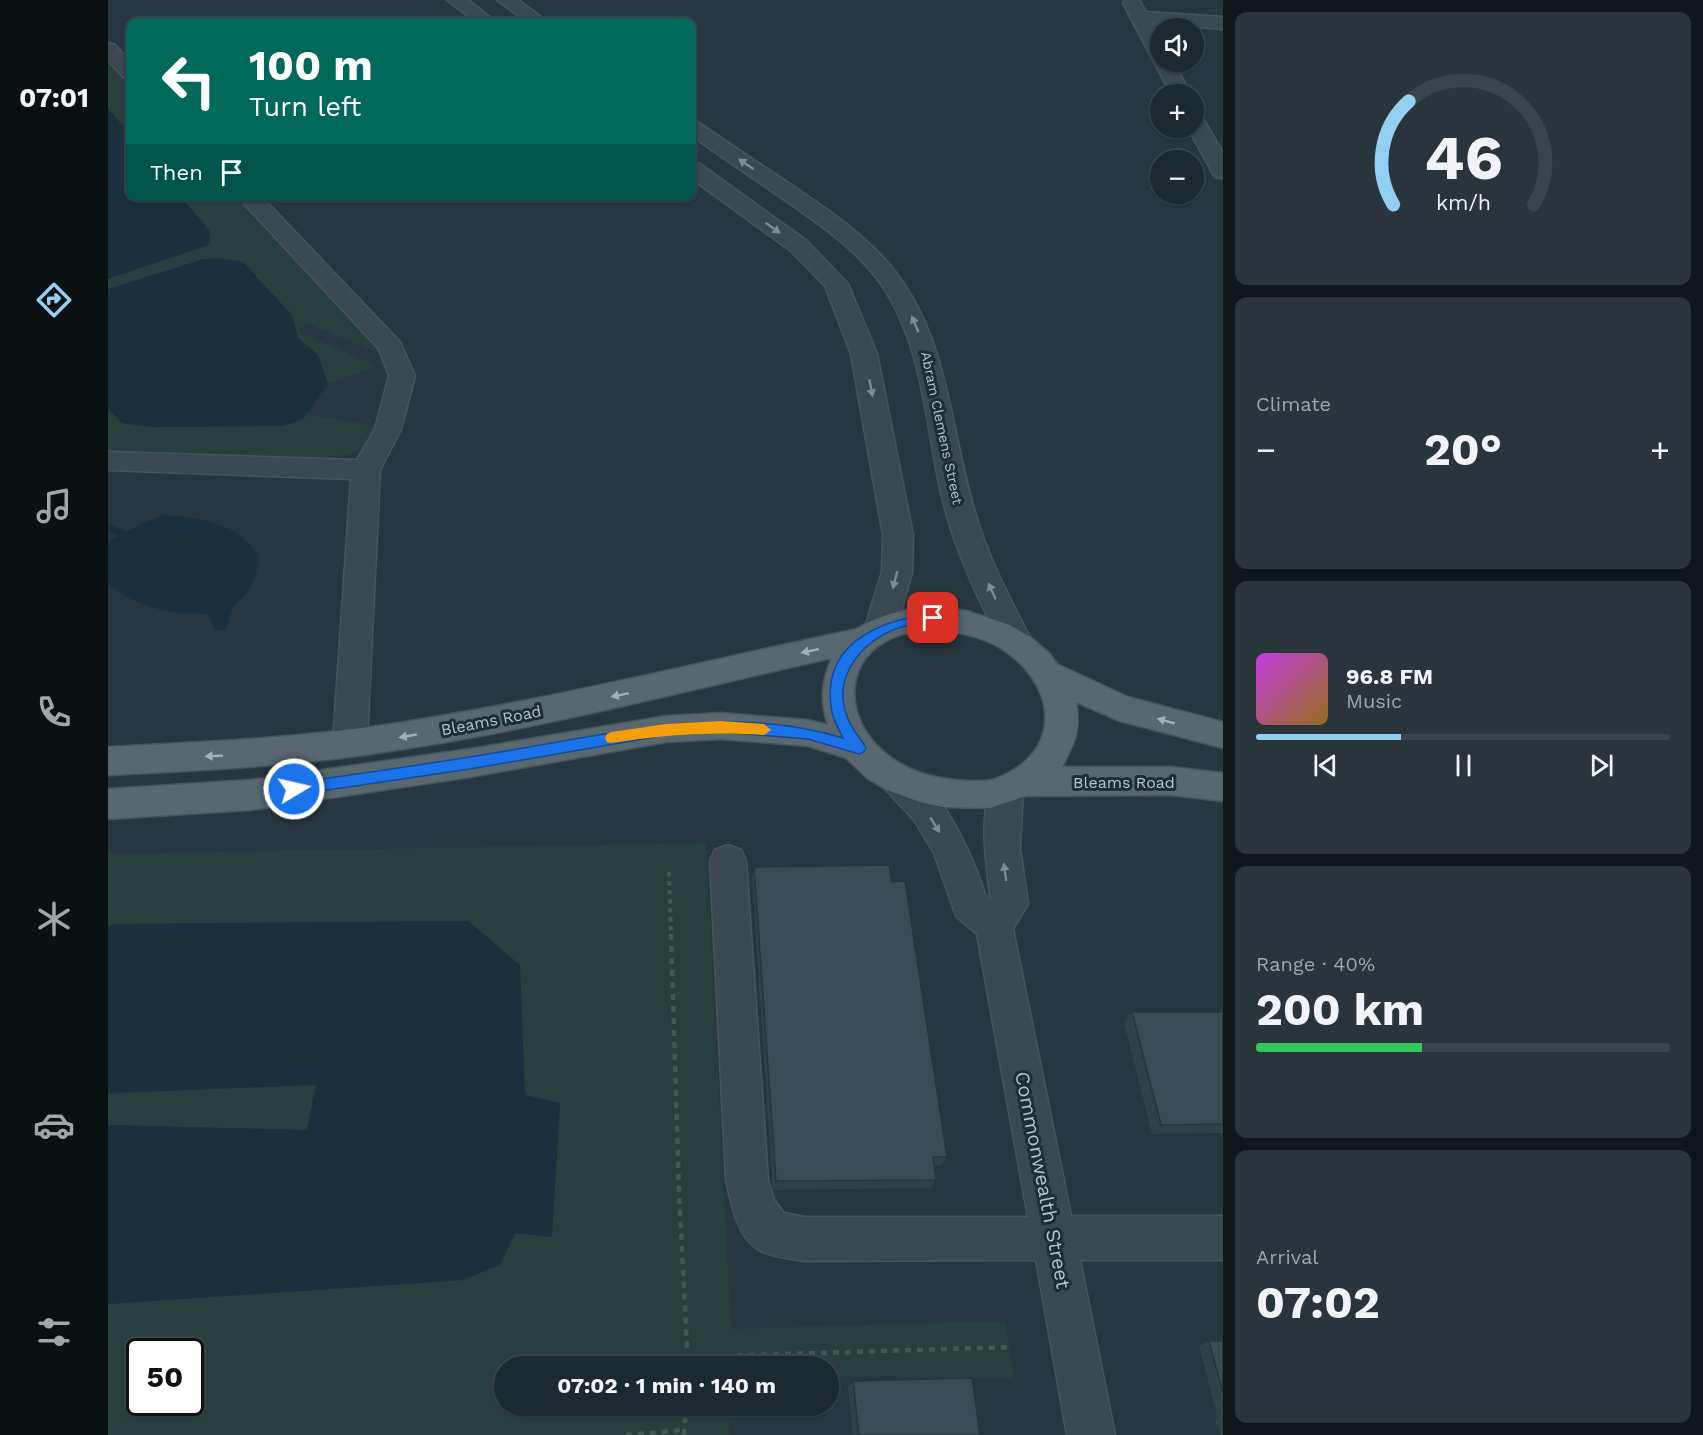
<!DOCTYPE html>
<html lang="en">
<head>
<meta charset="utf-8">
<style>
  :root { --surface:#1c292f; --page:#29353b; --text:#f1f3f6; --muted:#a0a6aa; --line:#3a454b; --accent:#92cff3 }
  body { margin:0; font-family:"Work Sans",sans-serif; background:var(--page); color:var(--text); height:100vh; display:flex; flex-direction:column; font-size:22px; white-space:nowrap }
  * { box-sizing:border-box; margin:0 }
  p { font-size:20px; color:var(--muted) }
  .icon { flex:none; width:33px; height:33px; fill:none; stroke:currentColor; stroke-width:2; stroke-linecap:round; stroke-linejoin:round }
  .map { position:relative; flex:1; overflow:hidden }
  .drawer { display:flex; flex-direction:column; gap:12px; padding:12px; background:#0f171a; width:480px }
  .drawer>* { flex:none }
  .hud { position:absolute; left:18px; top:18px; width:570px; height:183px; border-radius:12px; box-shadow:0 2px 4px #0004,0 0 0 2px var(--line); background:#00695c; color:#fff; overflow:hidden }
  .tools { position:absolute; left:1042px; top:18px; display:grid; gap:12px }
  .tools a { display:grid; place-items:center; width:54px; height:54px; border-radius:50%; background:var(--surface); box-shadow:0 2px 4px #0004,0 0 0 2px var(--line); font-size:30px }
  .speed { position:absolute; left:18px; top:1338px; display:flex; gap:12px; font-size:30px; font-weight:700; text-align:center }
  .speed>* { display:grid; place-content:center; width:78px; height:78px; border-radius:50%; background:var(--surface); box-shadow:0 2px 4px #0004,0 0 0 2px var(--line); line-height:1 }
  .speed .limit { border:3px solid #111; border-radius:9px; background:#fff; color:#111 }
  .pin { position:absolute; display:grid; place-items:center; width:51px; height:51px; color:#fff; margin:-26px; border-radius:12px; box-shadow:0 3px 9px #0006 }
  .me { position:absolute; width:66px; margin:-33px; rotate:81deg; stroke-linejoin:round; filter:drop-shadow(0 0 4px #0008) }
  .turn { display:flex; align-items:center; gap:21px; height:126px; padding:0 24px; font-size:27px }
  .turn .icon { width:78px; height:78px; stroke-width:2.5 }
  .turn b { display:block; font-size:42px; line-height:51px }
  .then { display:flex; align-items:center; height:57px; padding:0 24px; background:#0003; gap:12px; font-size:22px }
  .big { font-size:45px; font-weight:700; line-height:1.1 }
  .drawer .tile { flex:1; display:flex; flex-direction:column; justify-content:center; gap:9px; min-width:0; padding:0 21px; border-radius:12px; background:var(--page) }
  .drawer .dial { align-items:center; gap:0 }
  .dial svg { height:156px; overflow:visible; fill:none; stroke:var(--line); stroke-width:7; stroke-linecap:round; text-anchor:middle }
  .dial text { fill:var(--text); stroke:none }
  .song { display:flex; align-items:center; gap:18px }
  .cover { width:72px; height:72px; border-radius:9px; background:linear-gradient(135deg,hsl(290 70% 55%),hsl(40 70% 35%)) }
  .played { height:6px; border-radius:3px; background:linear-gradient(90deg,var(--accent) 35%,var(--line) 35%) }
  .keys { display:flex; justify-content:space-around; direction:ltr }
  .heat { display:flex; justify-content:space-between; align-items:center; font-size:33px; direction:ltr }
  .charge { height:9px; border-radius:4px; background:linear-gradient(90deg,#34c759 40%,var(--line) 0) }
  .trip { position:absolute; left:386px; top:1356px; width:345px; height:60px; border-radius:30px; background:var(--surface); box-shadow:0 2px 4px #0004,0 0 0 2px var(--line); font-weight:700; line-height:60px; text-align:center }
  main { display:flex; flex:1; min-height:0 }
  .tab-bar { display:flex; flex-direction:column; width:108px; justify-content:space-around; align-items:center; background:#0b1013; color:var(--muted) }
  .tab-bar .icon { width:42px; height:42px }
  .tab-bar .selected { color:var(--accent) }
  .tab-bar b { font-size:27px; color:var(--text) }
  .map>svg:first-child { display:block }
</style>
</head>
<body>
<main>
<nav class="tab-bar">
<b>07:01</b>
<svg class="icon selected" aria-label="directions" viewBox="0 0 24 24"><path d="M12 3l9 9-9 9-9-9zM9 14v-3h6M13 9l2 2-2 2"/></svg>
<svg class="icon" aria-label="music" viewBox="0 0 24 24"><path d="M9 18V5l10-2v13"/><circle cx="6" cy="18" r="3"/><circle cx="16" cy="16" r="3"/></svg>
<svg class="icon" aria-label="phone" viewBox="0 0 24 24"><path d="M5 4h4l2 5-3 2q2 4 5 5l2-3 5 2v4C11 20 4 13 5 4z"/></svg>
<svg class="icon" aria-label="climate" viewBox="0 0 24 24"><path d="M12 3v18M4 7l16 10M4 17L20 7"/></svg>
<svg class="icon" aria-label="car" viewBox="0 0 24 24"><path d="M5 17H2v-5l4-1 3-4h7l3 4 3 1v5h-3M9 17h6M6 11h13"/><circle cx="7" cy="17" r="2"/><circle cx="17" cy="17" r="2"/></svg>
<svg class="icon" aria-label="filters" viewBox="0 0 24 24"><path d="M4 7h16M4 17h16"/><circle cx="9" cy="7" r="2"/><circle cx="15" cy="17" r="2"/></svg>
</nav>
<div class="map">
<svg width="1115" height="1435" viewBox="0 0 1115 1435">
  <rect width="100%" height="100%" fill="#26373f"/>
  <g fill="#28403d" fill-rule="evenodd">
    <polygon points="0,58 22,81 22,135 0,108"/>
    <polygon points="73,197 133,197 277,354 272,354 199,323 189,331 269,366 220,384 210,355 190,338 184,315 135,263 130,260 96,259 0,289 0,279 100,246 101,230"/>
    <path d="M0 409 3 413 175 426 189 422 199 414 272 427C262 449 245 454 222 457L6 455 0 453Z"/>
    <path d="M598 843 623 1329 897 1321 906 1379 720 1376V1366H396V1406H620L621 1435H0V1304L355 1280 392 1265 407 1233 443 1237 452 1104 417 1095 412 965 360 921 6 924 0 927V854ZM32 1352H82V1402H32Z"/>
    <polygon points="208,1084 199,1130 0,1125 0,1094"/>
  </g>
  <g fill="#1a303c">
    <polygon points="0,108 22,135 22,196 73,197 101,230 102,244 0,279"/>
    <polygon points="110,258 135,262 184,315 190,338 210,355 220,384 195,419 175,426 43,427 14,423 0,409 0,289 96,259"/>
    <path d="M56 515C93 518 130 523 151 556L148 575 140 593 124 607 118 630H106L100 614C70 613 46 612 20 597 12 592 5 589 0 583V542L34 523Z"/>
    <polygon points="360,921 412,965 417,1095 452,1103 444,1237 407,1233 392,1265 355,1280 0,1304 0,1125 199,1130 208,1085 0,1093 0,927 6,924"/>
  </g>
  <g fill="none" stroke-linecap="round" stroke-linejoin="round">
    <polygon fill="#1a303c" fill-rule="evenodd" points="0,524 32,536 33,539 28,543 0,532"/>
    <defs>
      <g id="minor">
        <polygon points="339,0 360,0 388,22 368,22"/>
        <polygon points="389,0 410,0 440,22 419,22"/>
        <polygon points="1017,0 1031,0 1038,12 1115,17 1115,29 1044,23 1053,40 1053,62 1065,62 1083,94 1063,94 1015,3"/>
        <polygon points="0,43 7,45 22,62 22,79 15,77 0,60"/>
        <polygon points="1086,113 1093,115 1115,153 1115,178 1107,177 1104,172 1080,128 1086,128"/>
        <path d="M584 121 591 123C616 140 641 157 667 174 707 201 749 227 781 264 843 337 841 432 869 519 882 563 905 603 925 644L920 652 909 656 898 652C870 601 844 545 832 488 817 419 814 344 773 284 743 242 696 214 655 185 631 169 607 152 584 136Z"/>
        <polygon points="584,163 592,164 699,241 740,284 769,354 805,535 804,572 788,630 783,638 772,642 761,638 756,630 774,572 775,535 743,354 717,286 683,251 584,179"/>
        <polygon points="129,196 153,196 292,342 307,376 293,429 272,470 259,742 254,752 242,756 230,752 225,742 243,479 0,470 0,452 249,460 267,429 281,376 271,349"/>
        <path d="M790 766C832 780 864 854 877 894L883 900C878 865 870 812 886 780L898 776 910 780 915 790 912 848 920 904 905 929 963 1216H1115V1260H972L1007 1435H959L928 1260 696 1261C681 1258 662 1257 649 1249 629 1235 623 1203 618 1180L602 861 607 850 620 845 633 850 638 861 660 1180 666 1200 676 1213 696 1217H920L869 934 848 916 826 853 806 820 778 790 773 780 778 770Z"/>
      </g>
      <path id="major" d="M825 606 859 611 902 625 922 637 941 653 949 664 1020 697 1115 722V748L1012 721 968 702C973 730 967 742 954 767H1063L1115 773V801L1063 795 918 796 882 808 834 807 812 802 779 790 759 778 738 758 700 746 613 739 558 742 362 777 142 810 0 819V789L142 780 362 749 558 716 613 713 700 720 720 725C712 701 713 682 724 658 579 690 436 728 289 750 193 766 97 770 0 775V747C97 742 194 738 290 723 445 699 596 661 749 629 772 614 798 609 825 606ZM825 630C848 632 870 635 891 647 946 680 959 748 892 777 879 783 861 781 847 780 820 777 796 770 776 752 735 718 734 656 789 636 800 632 813 631 825 630Z"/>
    </defs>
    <use href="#minor" stroke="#47545b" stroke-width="3"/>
    <use href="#major" stroke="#47545b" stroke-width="3"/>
    <polyline stroke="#425854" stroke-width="4" stroke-dasharray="4.5 4.5" stroke-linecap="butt" points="561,872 563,936"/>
    <g stroke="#425854" stroke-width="4.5" stroke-dasharray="6 6" stroke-linecap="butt">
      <polyline points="563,934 571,1192 580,1366"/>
      <polyline points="581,1357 903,1347"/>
      <polyline points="518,1435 576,1430"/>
      <polyline points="576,1435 578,1406"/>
    </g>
    <use href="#minor" fill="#3a484f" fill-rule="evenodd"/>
    <use href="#major" fill="#59676f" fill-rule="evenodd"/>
  </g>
  <g fill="#314148">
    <polygon points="646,867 784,882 839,1157 833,1166 826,1166 828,1180 823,1188 665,1190 644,880"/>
    <polygon points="1024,1012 1115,1012 1115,1133 1044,1134 1016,1023"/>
    <polygon points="1101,1341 1115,1341 1115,1435 1112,1435 1107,1420 1110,1419 1091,1346"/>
    <polygon points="745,1381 872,1435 745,1435 740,1387"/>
  </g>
  <g fill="#394c54" stroke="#28353b" stroke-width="1.5">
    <polygon points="781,865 784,882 797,881 839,1157 825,1157 828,1180 668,1181 646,867"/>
    <polygon points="1024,1012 1115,1012 1115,1124 1053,1125"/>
    <polygon points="1101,1341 1115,1341 1115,1394"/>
    <polygon points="864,1378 872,1435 751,1435 745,1381"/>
  </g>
  <defs><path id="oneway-solid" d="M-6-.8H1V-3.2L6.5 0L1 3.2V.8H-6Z" transform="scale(1.5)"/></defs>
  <g fill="#7f8b92">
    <use href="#oneway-solid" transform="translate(638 164) rotate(-146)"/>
    <use href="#oneway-solid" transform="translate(665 228) rotate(36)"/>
    <use href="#oneway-solid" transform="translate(807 324) rotate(-113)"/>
    <use href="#oneway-solid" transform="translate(763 388) rotate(79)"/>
    <use href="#oneway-solid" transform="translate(787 580) rotate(105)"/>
    <use href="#oneway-solid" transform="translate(884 591) rotate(-115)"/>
    <use href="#oneway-solid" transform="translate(827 825) rotate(58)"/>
    <use href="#oneway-solid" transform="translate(897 872) rotate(-98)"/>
  </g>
  <g fill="#a4b0b7">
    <use href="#oneway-solid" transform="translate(702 651) rotate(168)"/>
    <use href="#oneway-solid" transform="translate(512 695) rotate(168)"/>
    <use href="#oneway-solid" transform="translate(1058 721) rotate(-164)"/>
    <use href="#oneway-solid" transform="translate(300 736) rotate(170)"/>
    <use href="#oneway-solid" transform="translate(106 756) rotate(177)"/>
  </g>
  <path fill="#1a73e8" stroke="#114b97" stroke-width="1.5" d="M825 614 830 615 832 618 830 622C819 625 808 624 797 626 758 636 723 674 739 716 743 729 752 737 758 748L756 752 751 754 700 739 613 732 558 735 362 769 186 795 181 793 179 789 181 785 186 783C257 773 328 763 398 751 511 732 622 704 735 738 731 730 726 721 724 712 711 645 770 620 825 614Z"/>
  <path fill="#f59e0b" d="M613 721 656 724 663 730 656 735C604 731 555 735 503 743L499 742 497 738 499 734 503 732 558 724Z"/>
  <g text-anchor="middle" stroke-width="6" stroke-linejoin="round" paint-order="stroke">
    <g font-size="14" fill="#b7c2c9" stroke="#1f2d34">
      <text transform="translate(834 428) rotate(78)" y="5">Abram Clemens Street</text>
    </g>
    <g font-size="16" fill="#b7c2c9" stroke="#1f2d34">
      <text transform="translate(383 720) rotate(-11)" y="6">Bleams Road</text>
      <text x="1016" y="788">Bleams Road</text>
    </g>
    <g font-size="20" fill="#b7c2c9" stroke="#1f2d34">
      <text transform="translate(935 1180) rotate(79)" y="7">Commonwealth Street</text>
    </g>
  </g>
</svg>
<div class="tools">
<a><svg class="icon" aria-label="sound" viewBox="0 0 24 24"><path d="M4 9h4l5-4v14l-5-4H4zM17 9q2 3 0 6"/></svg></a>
<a>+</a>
<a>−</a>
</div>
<div class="speed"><div class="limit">50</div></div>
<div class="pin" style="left:825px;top:618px;background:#d93025"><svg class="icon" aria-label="arrive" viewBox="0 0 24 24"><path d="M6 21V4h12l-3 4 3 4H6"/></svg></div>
<svg class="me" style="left:186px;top:789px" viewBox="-20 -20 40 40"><circle r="17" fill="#1a73e8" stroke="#fff" stroke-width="3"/><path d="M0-11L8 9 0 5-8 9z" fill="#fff"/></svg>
<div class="trip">07:02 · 1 min · 140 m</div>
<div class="hud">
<div class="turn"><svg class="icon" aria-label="left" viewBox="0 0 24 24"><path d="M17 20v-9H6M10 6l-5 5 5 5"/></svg><div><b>100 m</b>Turn left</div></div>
<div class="then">Then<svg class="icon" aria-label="arrive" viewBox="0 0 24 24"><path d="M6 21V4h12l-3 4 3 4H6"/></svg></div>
</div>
</div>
<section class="drawer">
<div class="tile dial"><svg viewBox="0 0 100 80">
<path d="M14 69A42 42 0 1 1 86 69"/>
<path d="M14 69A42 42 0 0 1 22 16" stroke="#92cff3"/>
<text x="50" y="56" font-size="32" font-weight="700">46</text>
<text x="50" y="72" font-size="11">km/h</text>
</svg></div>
<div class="tile"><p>Climate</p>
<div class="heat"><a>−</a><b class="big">20°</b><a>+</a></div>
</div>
<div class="tile">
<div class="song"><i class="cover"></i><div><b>96.8 FM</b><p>Music</p></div></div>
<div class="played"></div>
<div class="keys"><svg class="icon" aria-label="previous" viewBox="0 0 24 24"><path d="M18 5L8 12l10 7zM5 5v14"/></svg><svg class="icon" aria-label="pause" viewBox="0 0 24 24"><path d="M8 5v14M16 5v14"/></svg><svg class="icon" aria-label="next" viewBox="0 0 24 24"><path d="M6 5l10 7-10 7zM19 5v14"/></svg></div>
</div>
<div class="tile"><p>Range · 40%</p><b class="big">200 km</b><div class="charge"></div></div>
<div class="tile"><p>Arrival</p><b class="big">07:02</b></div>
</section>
</main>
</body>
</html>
